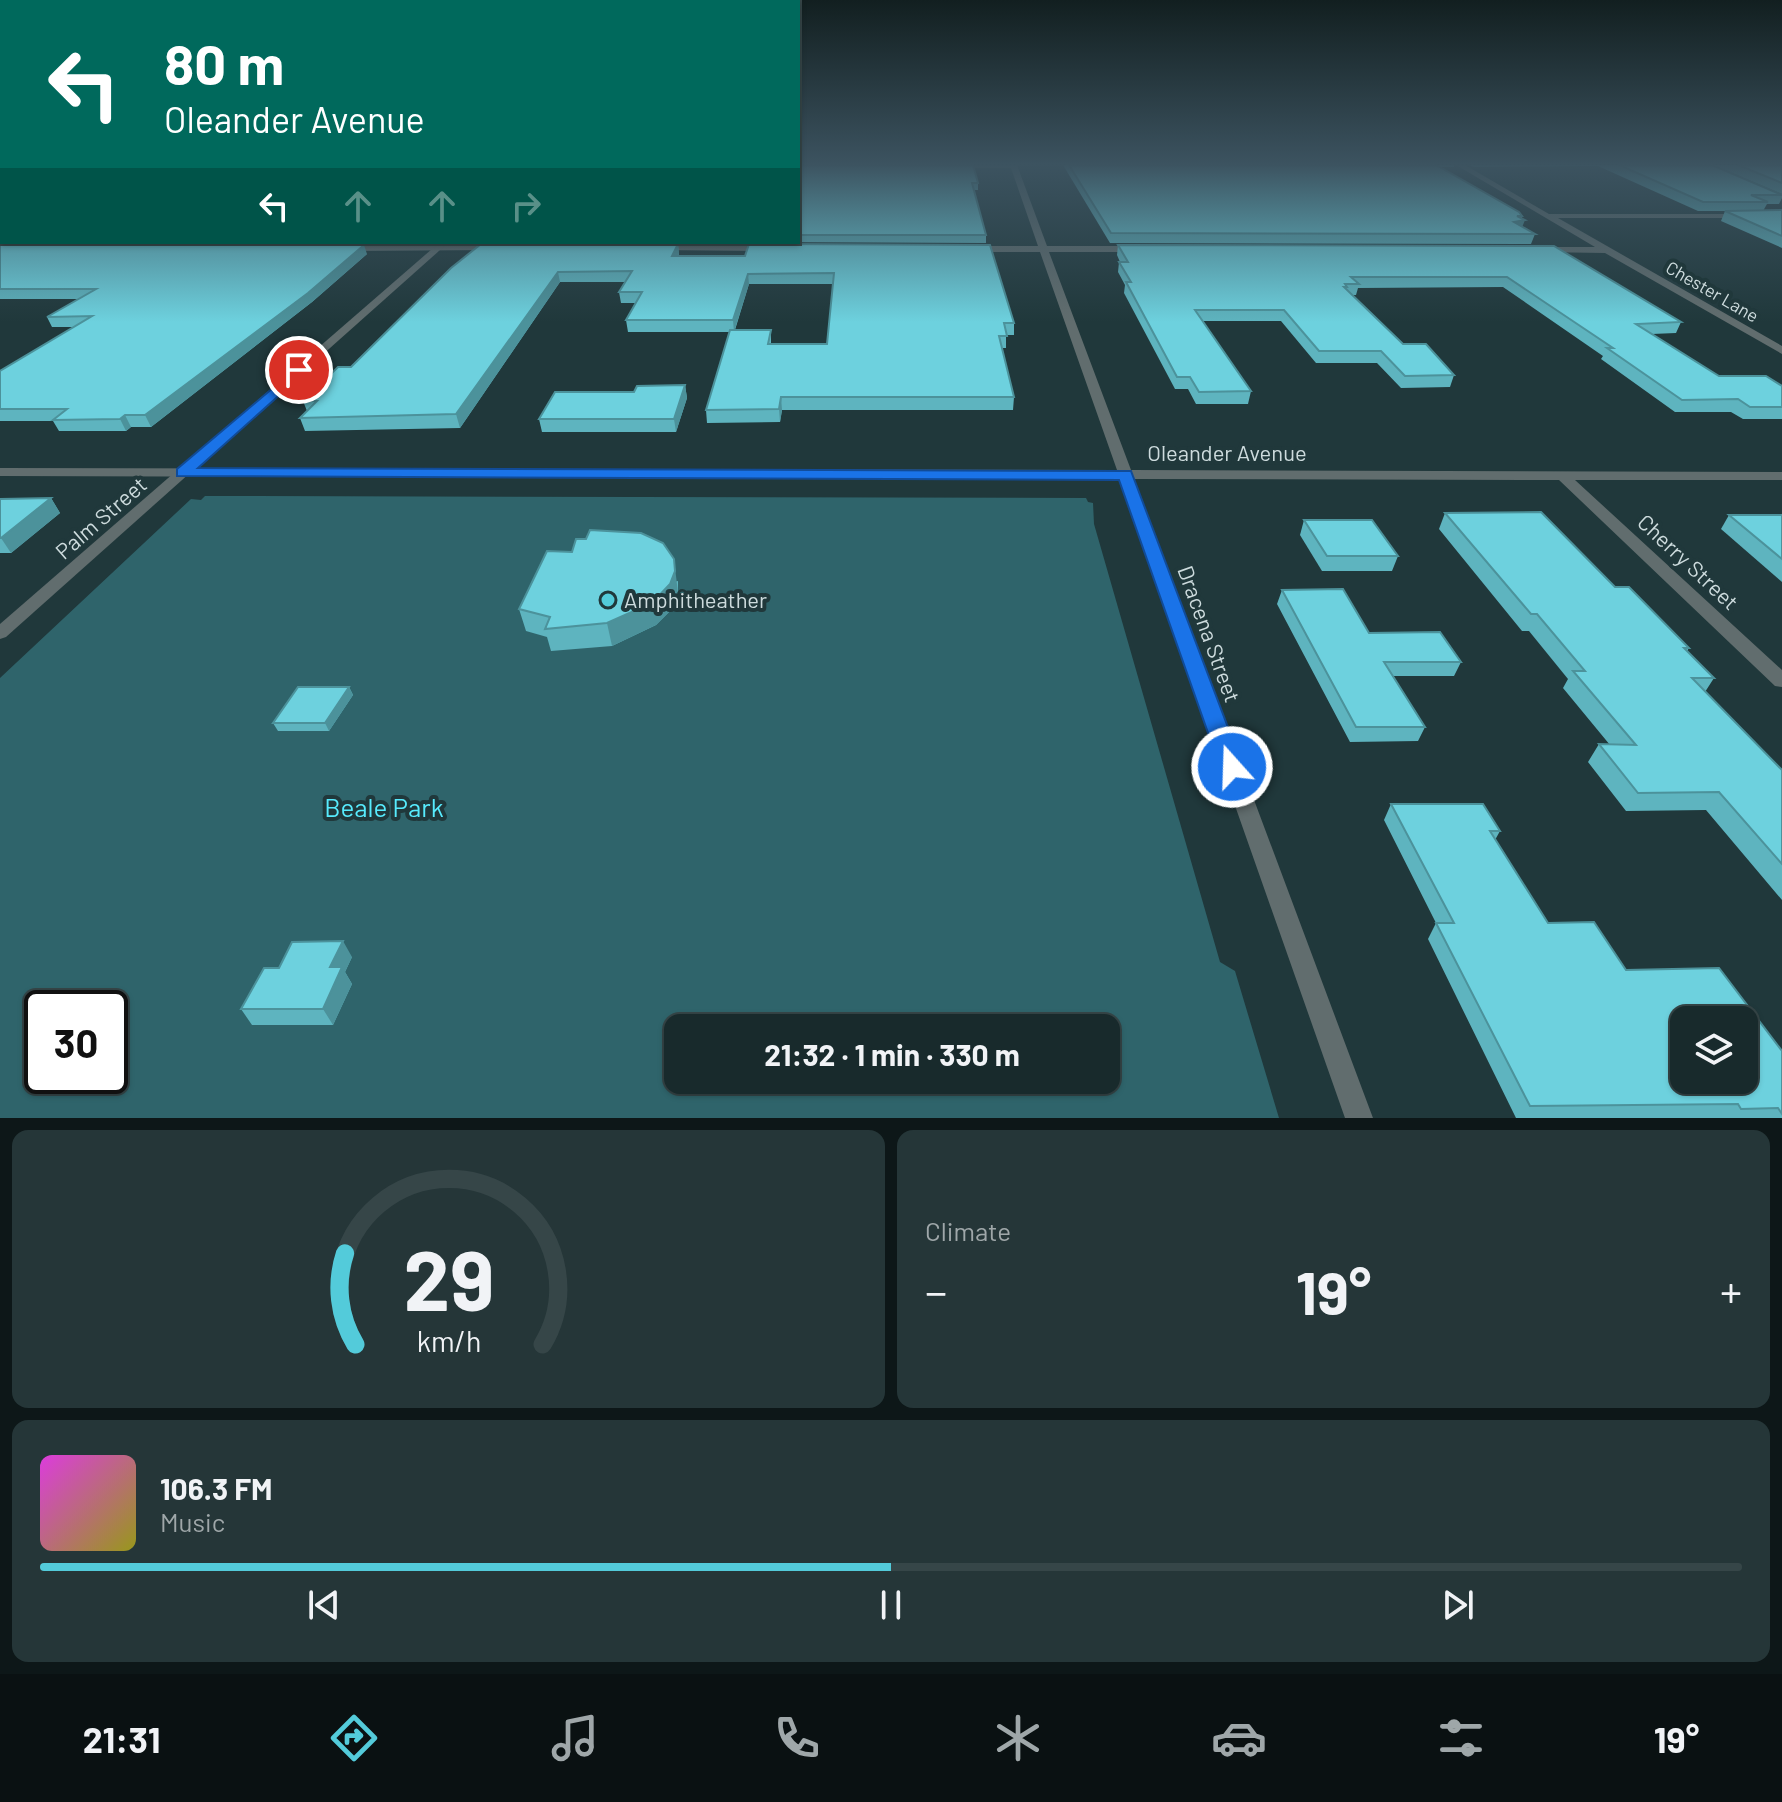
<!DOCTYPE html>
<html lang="en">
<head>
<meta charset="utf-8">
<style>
  :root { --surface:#182a2c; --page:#253638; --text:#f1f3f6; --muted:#9fa7a9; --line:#364648; --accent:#53cbda }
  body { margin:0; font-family:Barlow,sans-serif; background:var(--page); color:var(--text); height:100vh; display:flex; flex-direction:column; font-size:30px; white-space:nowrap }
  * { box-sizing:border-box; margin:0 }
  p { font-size:26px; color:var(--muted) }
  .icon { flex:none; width:44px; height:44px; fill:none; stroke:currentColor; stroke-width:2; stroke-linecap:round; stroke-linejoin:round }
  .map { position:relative; height:1118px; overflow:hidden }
  .panel { display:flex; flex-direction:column; gap:12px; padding:12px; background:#0d1718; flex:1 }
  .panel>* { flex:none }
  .guide { position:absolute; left:0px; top:0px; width:800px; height:244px; box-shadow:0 2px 6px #0004,0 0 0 2px var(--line); background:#00695c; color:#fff; overflow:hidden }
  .fabs { position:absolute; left:1670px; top:1006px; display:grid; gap:16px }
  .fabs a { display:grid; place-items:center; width:88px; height:88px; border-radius:16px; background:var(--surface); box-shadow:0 2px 6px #0004,0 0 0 2px var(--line); font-size:40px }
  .speed { position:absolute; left:24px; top:990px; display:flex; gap:16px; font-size:40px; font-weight:700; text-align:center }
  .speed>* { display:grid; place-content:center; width:104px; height:104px; border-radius:50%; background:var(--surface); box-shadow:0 2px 6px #0004,0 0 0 2px var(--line); line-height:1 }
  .speed .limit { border:4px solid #111; border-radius:12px; background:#fff; color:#111 }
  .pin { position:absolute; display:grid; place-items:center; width:68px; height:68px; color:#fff; margin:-34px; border:4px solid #fff; border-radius:50%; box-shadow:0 2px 8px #0007 }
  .me { position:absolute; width:88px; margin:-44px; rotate:340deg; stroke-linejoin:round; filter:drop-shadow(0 0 6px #0008) }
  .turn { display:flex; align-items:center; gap:28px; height:168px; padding:0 32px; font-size:36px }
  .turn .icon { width:104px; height:104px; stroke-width:2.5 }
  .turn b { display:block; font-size:56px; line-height:68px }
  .lanes { display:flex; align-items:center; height:76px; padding:0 32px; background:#0003; justify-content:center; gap:40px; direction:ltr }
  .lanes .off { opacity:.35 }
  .big { font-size:60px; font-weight:700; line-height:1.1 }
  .panel .widget { flex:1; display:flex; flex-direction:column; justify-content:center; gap:12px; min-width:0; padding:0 28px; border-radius:16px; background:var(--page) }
  .panel .dial { align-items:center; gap:0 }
  .dial svg { height:208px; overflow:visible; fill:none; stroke:var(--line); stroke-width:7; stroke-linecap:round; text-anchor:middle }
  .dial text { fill:var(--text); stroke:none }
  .song { display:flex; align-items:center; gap:24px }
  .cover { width:96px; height:96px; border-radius:12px; background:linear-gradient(135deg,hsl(300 70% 55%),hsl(60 70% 35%)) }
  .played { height:8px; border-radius:4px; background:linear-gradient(90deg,var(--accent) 50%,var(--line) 50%) }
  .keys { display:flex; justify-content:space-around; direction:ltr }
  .heat { display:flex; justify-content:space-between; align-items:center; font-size:44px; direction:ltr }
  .panel .tiles { flex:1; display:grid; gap:12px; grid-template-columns:1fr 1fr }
  .widget:last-child { grid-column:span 2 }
  .trip { position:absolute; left:664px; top:1014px; width:456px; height:80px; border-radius:16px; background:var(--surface); box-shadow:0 2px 6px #0004,0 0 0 2px var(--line); font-weight:700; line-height:80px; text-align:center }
  .tabs { display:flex; height:128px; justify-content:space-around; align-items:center; background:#0a1112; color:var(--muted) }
  .tabs .icon { width:56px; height:56px }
  .tabs .selected { color:var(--accent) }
  .tabs b { font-size:36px; color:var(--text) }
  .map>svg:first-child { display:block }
</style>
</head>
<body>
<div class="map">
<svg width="1782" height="1118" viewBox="0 0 1782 1118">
  <rect width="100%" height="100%" fill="#20383b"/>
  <path fill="#2f646b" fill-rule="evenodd" d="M205 496 1086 498 1088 502 1093 503 1094 524 1220 962 1235 971 1279 1118H0V678L191 499 201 500ZM42 1008H110V1076H42ZM678 1028H1106V1080H678Z"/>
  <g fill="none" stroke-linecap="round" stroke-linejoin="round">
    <g fill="#616d6e" fill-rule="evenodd">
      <polygon points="949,165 1017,165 1047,246 1138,246 1143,249 1138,252 1049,252 1131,470 1782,472 1782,480 1575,480 1782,670 1782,687 1775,686 1559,480 1134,479 1373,1118 1345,1118 1120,479 0,476 0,468 1117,470 1040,252 970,252 965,249 970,246 1038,246 1011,168 952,168"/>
      <polygon points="1456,165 1465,165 1549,214 1782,214 1782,218 1558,218 1782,346 1782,354 1605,253 1539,252 1539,248 1542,247 1595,247"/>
      <rect x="0" y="225" width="2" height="6"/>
      <polygon points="494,245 499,248 497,250 346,251 341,248 346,245"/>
      <polygon points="658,245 766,245 771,248 766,251 655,250 653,248"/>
    </g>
    <polygon fill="#616d6e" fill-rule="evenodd" points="440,242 449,242 6,637 0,639 0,624"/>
  </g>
  <g fill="#5eb4bf" fill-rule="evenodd">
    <polygon points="798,165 978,183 978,190 974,190 986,235 986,243 753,242 798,242"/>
    <polygon points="1063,165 1454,165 1454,167 1438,167 1522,216 1522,227 1535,234 1531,244 1110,243"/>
    <polygon points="1469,165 1712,165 1782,194 1782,198 1779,204 1767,204 1763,211 1782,210 1782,248 1721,221 1725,211 1742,211 1698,211 1598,166 1474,167"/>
    <polygon points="1713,165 1782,165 1782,194"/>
    <polygon points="0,244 367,254 312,302 151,427 131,427 126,431 59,431 53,421 0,421 0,371 75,327 52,327 47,317 78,299 0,299"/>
    <path d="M678 244 679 256H745L749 244 1014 323V335H1006V348H1002L1014 397 1013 410H782L780 422 707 423 706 410 730 332H628L626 320 636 303H621L619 292 625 282H560L460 428 305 431 300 418 307 411 303 401 351 367 451 268ZM749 284H833L827 344H771V330H735Z"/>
    <polygon points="1118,245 1554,246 1681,322 1676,333 1652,334 1719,376 1782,386 1782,419 1743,419 1731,412 1675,412 1601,359 1603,356 1503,287 1358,288 1356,295 1352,295 1403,344 1454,375 1450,387 1401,388 1377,363 1316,363 1281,321 1202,321 1251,391 1248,404 1196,404 1188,389 1175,389 1124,293 1125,285 1118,272 1119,262 1120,262 1117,255"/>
    <polygon points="685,385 687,398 676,432 542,432 539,419 634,392"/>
    <polygon points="51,498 60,513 11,553 0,553 0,499"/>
    <polygon points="1445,513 1615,587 1689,648 1687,651 1714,678 1705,692 1782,770 1782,900 1706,810 1626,811 1588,762 1599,744 1610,745 1563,688 1568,679 1529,631 1522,631 1439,529"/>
    <polygon points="1729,515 1782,515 1782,582 1721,529"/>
    <polygon points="1304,520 1398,556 1392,571 1322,571 1300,535"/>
    <polygon points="678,581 678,593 674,607 656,625 612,646 551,651 547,637 526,631 519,609"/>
    <polygon points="1282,590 1369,633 1461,662 1454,676 1393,676 1425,727 1418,741 1350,742 1277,604"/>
    <polygon points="349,687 353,695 329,731 278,731 273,723"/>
    <polygon points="1391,804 1500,831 1495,840 1548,923 1626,970 1782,1051 1782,1118 1516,1118 1428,939 1436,923 1384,820"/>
    <polygon points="352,957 345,972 352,984 333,1025 252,1025 241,1009 279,968"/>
  </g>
  <g fill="#4c929b">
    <polygon points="1525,220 1521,230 1514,222"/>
    <polygon points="678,244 679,254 673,267 672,256"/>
    <polygon points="364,245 367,254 312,302 151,427 145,415"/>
    <polygon points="558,272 560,282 460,428 456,414"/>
    <polygon points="748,274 749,284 734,332 733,320"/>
    <polygon points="685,385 687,398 676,432 674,419"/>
    <polygon points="781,397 782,410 780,422 779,409"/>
    <polygon points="125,415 131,427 126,431 120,419"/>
    <polygon points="51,498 60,513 11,553 1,538"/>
    <polygon points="674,559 678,593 674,607 656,625 612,646 607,623"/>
    <polygon points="349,687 353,695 329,731 325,723"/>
    <polygon points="343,941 352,957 345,972 352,984 333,1025 323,1009 330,967"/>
  </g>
  <g fill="#6dd1de" stroke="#4c929b" stroke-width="2" fill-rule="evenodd">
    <rect x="0" y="165" width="2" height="51"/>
    <polygon points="798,165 973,165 978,183 972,183 986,235 798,235"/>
    <polygon points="1069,165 1436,165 1519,212 1522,216 1517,216 1525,220 1514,222 1535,234 1111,233"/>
    <polygon points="1619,165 1712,165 1782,195 1751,195 1768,202 1703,202"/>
    <polygon points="1738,165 1782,165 1782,183"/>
    <polygon points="1782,210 1782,236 1725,211"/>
    <polygon points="0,244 364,245 308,293 145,415 125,415 120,419 53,420 67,409 0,409 0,371 92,316 47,317 96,289 0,289"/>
    <polygon points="481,244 678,244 672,256 745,256 749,244 990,245 1014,323 1004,323 1007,336 999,336 1014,397 781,397 779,409 706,410 730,330 771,330 768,344 827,344 834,273 748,274 733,320 626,320 642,292 619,292 632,271 558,272 456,414 300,418 317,401 303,401 338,367 351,367 451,268"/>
    <polygon points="1118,245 1554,246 1681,322 1636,324 1719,376 1766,376 1782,386 1782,407 1750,407 1738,399 1682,400 1607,348 1613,348 1507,277 1351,277 1359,284 1345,284 1347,287 1344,287 1403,344 1426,344 1454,375 1405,376 1381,351 1319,351 1284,310 1195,310 1251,391 1199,392 1190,377 1177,377 1126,282 1131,282 1119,262 1128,262"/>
    <polygon points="685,385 674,419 539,419 555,392 634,392 637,386"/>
    <polygon points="51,498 1,538 0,538 0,499"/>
    <polygon points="1541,512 1615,587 1629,587 1689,648 1684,648 1714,678 1692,678 1782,770 1782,864 1719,792 1638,793 1599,744 1636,745 1573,671 1585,671 1537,614 1531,614 1445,513"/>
    <polygon points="1729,515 1782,515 1782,559"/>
    <polygon points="1304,520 1372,520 1398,556 1327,556"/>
    <polygon points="590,530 641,533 663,543 674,559 675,571 670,584 652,603 607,623 545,629 550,617 519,609 547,551 572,552 576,539 586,539"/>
    <polygon points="1343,589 1369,633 1440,632 1461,662 1384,662 1425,727 1356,727 1282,590"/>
    <polygon points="298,687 349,687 325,723 273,723"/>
    <path d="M1391 804H1483L1500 831H1490L1548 923 1594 922 1626 970 1719 968 1782 1051V1114L1778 1108 1741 1109 1738 1104 1530 1106 1436 923H1454ZM1684 1020H1744V1080H1684Z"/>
    <polygon points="343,941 330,967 342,967 323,1009 241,1009 264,968 279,968 292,942"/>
  </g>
  <linearGradient id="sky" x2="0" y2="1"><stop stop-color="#121f20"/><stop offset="0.51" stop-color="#3c5360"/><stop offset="1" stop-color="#3c5360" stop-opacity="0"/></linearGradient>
  <rect width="1782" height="322" fill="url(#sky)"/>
  <polygon fill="#1a73e8" stroke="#114b97" stroke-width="2" points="299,366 304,368 304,373 198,468 1131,471 1243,767 1240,774 1232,776 1223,774 1220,767 1119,480 177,476 177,469"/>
  <circle fill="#53cbda" stroke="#20383b" stroke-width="3" cx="608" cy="600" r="8"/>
  <g text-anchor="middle" stroke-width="8" stroke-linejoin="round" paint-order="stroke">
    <g font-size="18" fill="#cddbdd" stroke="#20383b">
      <text transform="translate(1712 292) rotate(30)" y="6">Chester Lane</text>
    </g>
    <g font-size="22" fill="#cddbdd" stroke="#20383b">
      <text x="1227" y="461">Oleander Avenue</text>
      <text transform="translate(101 518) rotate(-41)" y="8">Palm Street</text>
      <text transform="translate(1688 562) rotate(43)" y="8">Cherry Street</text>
      <text transform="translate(1209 634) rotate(70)" y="8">Dracena Street</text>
    </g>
    <g font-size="22" fill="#cddbdd" stroke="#20383b" text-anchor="start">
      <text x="624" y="608">Amphitheather</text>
    </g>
    <g font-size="26" fill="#57ebfd" stroke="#20383b">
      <text x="384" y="817">Beale Park</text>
    </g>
  </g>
</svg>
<div class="fabs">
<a><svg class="icon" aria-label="layers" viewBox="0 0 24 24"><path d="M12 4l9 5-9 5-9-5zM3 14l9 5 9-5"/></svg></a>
</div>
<div class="speed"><div class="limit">30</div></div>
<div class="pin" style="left:299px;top:370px;background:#d93025"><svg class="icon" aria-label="arrive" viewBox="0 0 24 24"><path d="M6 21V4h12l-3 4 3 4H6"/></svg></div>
<svg class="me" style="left:1232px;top:767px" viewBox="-20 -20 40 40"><circle r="17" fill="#1a73e8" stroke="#fff" stroke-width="3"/><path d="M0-11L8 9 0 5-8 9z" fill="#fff"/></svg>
<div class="trip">21:32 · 1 min · 330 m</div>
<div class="guide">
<div class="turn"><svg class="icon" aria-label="left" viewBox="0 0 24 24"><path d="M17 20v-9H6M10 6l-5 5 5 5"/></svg><div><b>80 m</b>Oleander Avenue</div></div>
<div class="lanes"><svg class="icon" aria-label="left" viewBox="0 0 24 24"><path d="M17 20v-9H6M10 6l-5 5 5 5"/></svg><svg class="icon off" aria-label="ahead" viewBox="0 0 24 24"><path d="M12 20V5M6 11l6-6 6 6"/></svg><svg class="icon off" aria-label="ahead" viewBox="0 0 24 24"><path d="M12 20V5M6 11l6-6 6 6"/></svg><svg class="icon off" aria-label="right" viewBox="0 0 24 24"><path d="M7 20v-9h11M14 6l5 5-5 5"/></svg></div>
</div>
</div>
<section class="panel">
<div class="tiles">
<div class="widget dial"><svg viewBox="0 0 100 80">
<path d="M14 69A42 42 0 1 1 86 69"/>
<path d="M14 69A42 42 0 0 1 10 34" stroke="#53cbda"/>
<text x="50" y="56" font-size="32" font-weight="700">29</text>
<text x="50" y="72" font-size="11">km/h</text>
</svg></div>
<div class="widget"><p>Climate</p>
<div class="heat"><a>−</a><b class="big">19°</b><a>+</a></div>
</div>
<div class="widget">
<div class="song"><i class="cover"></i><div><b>106.3 FM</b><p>Music</p></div></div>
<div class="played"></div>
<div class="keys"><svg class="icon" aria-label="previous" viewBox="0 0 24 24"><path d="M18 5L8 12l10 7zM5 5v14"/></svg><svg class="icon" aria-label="pause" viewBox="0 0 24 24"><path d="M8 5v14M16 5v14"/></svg><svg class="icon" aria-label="next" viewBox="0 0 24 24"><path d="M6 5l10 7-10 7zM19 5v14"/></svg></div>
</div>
</div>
</section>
<nav class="tabs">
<b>21:31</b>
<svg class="icon selected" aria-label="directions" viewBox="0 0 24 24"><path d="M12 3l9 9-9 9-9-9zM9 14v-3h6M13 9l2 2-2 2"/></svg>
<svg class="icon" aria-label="music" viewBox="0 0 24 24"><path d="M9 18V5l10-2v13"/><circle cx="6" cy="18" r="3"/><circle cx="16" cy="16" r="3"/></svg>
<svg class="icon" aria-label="phone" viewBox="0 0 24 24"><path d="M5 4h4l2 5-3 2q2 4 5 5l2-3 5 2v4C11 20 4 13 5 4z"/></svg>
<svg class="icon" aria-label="climate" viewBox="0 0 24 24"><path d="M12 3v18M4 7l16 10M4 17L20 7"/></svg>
<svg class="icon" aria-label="car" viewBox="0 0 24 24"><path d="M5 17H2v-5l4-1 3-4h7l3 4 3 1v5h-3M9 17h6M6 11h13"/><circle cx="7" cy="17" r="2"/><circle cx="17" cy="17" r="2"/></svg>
<svg class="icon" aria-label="filters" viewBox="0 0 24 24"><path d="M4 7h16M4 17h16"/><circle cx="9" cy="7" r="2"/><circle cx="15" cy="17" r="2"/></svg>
<b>19°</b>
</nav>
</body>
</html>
